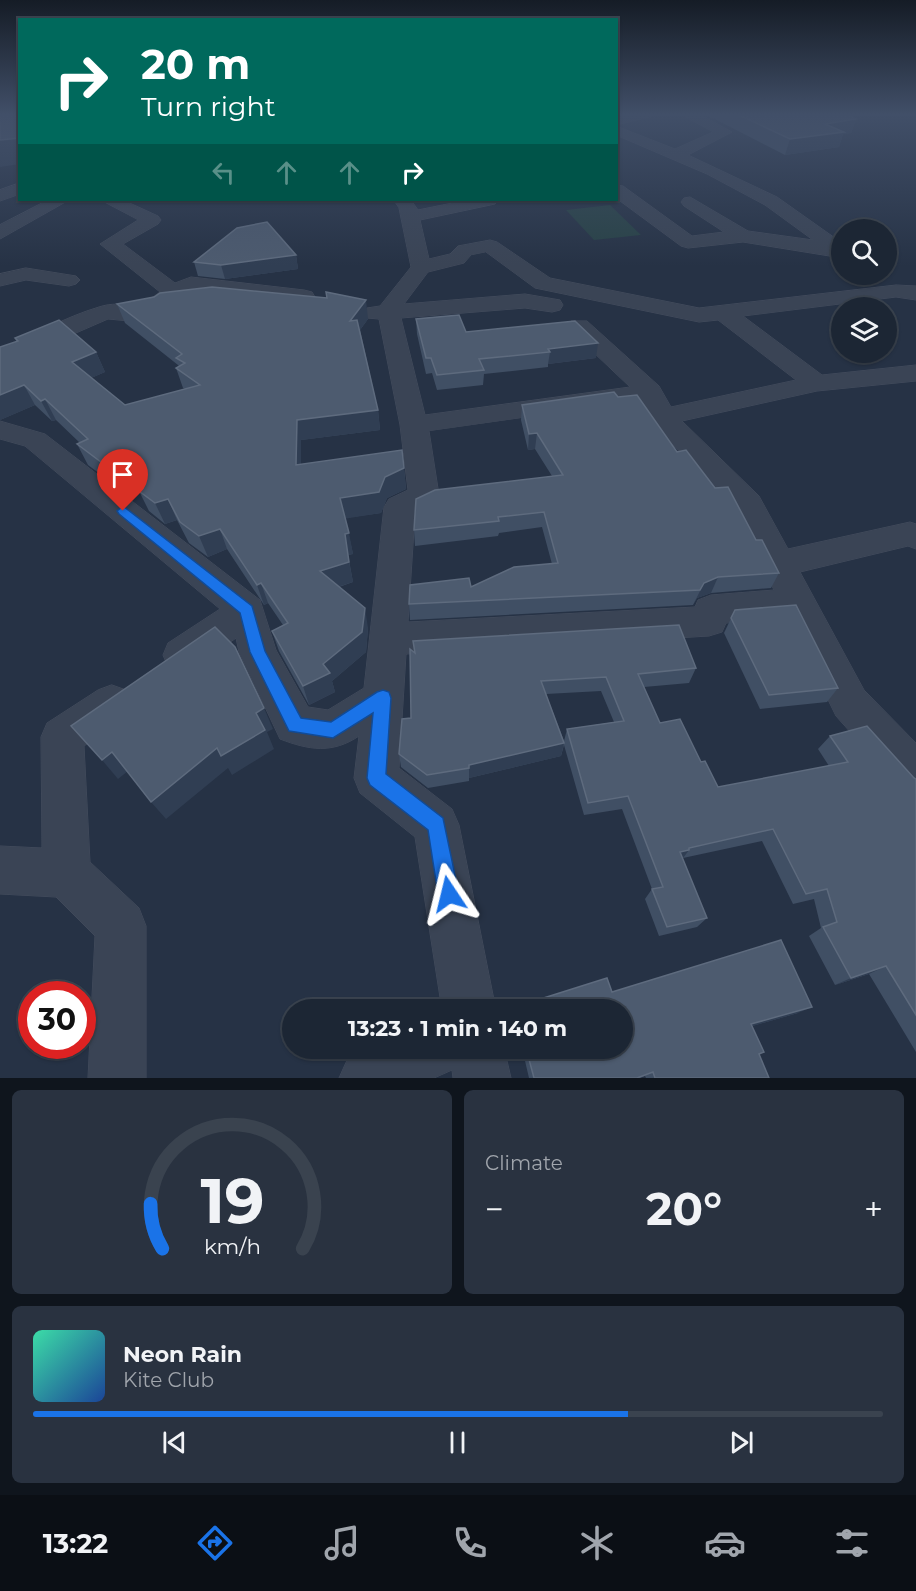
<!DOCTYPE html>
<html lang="en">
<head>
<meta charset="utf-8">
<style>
  :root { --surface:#1c2634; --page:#293240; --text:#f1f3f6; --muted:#a0a5ac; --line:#3a434f; --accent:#1a73e8 }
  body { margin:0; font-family:Montserrat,sans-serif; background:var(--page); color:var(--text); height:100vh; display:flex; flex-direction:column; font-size:22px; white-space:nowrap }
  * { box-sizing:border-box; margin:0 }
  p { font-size:20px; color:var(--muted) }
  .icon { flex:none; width:33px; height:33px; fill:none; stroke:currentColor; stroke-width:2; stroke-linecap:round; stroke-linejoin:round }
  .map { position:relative; height:1078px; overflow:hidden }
  .side { display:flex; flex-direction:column; gap:12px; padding:12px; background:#0f151d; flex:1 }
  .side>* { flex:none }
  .top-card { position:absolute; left:18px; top:18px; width:600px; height:183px; border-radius:0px; box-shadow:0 2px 4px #0004,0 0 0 2px var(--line); background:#00695c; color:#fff; overflow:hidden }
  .tools { position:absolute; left:831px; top:219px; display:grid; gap:12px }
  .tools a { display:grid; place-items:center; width:66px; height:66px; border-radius:50%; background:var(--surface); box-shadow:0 2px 4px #0004,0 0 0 2px var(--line); font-size:30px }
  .speed { position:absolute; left:18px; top:981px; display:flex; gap:12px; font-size:30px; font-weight:700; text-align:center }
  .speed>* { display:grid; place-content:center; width:78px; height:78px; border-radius:50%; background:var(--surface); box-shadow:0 2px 4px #0004,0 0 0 2px var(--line); line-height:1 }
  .speed .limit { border:9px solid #d22; background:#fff; color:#111 }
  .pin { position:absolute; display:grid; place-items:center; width:51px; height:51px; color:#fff; margin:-62px -26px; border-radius:50% 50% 50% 0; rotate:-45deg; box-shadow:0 0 6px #0007 }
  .pin .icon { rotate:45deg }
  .me { position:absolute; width:66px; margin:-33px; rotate:350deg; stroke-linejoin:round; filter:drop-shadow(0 0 4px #0008) }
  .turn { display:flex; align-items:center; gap:21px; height:126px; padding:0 24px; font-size:27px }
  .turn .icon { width:78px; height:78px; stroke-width:2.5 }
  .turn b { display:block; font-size:42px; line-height:51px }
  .lanes { display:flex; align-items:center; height:57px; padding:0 24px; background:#0003; justify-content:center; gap:30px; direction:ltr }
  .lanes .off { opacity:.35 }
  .big { font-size:45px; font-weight:700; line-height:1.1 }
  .side .card { flex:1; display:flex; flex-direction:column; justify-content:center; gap:9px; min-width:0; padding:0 21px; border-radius:9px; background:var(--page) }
  .side .dial { align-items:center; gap:0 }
  .dial svg { height:156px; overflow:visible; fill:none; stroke:var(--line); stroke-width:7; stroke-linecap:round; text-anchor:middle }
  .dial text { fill:var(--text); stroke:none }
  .song { display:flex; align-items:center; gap:18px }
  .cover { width:72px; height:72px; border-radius:9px; background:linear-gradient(135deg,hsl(160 70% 55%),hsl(220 70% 35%)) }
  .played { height:6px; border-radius:3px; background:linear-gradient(90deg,var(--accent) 70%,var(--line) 70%) }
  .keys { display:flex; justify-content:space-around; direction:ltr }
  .heat { display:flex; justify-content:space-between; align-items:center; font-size:33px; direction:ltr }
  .side .tiles { flex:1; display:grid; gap:12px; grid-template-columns:1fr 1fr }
  .card:last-child { grid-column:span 2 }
  .trip { position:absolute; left:282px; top:999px; width:351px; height:60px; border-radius:30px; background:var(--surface); box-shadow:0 2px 4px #0004,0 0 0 2px var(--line); font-weight:700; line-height:60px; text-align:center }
  .menu { display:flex; height:96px; justify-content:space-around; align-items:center; background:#0b0f15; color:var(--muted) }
  .menu .icon { width:42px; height:42px }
  .menu .active { color:var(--accent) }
  .menu b { font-size:27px; color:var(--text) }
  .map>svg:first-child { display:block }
</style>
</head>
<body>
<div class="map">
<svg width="916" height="1078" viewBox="0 0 916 1078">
  <rect width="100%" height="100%" fill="#263245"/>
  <polygon fill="#284246" points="610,205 641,235 594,240 566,210"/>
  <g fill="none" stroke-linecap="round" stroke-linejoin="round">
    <defs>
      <g id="minor">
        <polygon points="625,115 657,115 616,125 616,117"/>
        <polygon points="682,115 701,115 732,132 688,155 777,197 842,243 842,258 743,242 688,248 681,246 616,198 616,185 623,186 692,236 724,232 684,206 681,202 684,198 690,197 748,231 813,240 765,205 707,174 616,135 616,126 675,149 713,132"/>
        <polygon points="20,183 20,194 0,201 0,190"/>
        <polygon points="48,200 69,200 0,239 0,225"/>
        <path d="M101 200H123L158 216 161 220 158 224 123 244 175 283 191 277 304 290 312 292 315 297 312 302 304 304 194 290 160 314 130 321 108 319 0 366V350C32 336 65 317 99 307 127 298 128 316 160 292L100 244 138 220Z"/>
        <path d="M394 200H411L418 210 467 200H498L495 204 420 220 429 259 450 254 458 246 490 240 497 242 550 278 699 308 896 285 916 286V300L896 297 743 316 822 375 916 365V381L817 391 682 421 759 496 788 549 910 522 916 524V549L908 546 800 572 864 690 916 743V795L901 789 836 716 788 618 726 623 722 632 709 636 406 654 399 768 452 809 459 825 496 1010H442L415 837 360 793 354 778 359 736C332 754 309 750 280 739L239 652 236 638 196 667 182 671 168 667 163 655 168 643 220 609 25 446 0 439V421L45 434 260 600 276 650 308 707 328 710 364 688 384 507 389 499 408 490 400 425 379 319 367 318 364 313 367 308 380 306 411 267 399 208ZM486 252 535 288 699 322 718 320 796 380 671 407 659 386 587 321H571L567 326 571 331 630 387 425 415 401 318 525 308 552 312 560 310 563 305 560 300 525 294 404 304 428 272 464 263 471 255ZM641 401 652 423 735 510 774 590 711 595 698 600 695 607 408 622 415 513 435 503 439 495 429 431Z"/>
        <polygon points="26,268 76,276 80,280 76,284 69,286 26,280 0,286 0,274"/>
        <polygon points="112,685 126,690 132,703 126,716 84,746 90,862 139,908 146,926 146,1078 88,1078 95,936 56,897 0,894 0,846 42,848 41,737 47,723 98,690"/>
        <polygon points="369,1048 504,1048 511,1078 453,1078 452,1070 434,1078 339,1078 348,1058"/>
      </g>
    </defs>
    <use href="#minor" stroke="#444d5e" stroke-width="1"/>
    <use href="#minor" fill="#3a4455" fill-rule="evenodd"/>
  </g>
  <g fill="#404f64" fill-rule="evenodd">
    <polygon points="707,115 847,115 856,119 851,133 843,134 839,147 785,155"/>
    <polygon points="296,255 298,269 225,279 198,276 194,262"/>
    <polygon points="326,292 368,319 360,330 378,410 380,430 301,440 301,464 404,468 406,489 387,498 381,513 345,518 353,554 348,555 353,582 339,587 368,628 366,652 332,681 335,692 309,705 279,651 272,631 283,625 268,603 264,605 227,549 208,557 189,543 177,520 165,524 149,511 139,491 135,476 119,488 88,465 77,444 80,443 56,420 52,421 35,405 0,420 16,341 15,338 96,352 105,372 91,378 125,405 185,389 183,388 176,368 179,366 178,365 125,323 117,304 327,298"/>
    <polygon points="416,319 466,332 596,358 548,364 548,367 484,374 483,385 437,390 432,373 426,374 417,334"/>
    <polygon points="618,397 677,452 756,540 779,573 771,588 711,593 697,598 693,605 410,620 409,604 552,564 542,527 499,533 498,536 415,546 414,530 552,476 535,449 528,450 521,420 522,405"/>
    <polygon points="735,610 838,688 827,702 760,709 724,633"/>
    <path d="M413 641 696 668 689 683 644 687 660 723 701 762 718 787 829 766 818 749 830 736 916 779V1052L869 974 835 985 809 936 821 928 814 899 793 904 762 841 683 858V859L707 918 697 927 659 936 645 899 652 889 622 809 584 815 564 745 561 756 469 778V781L428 788 401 767 399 754 411 718 414 652ZM601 691 614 722 567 729 564 741 546 694Z"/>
    <polygon points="612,992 798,1013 752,1026 759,1054 769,1078 646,1078 645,1076 640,1078 529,1078 522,1048 622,1048 622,1010 514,1010 515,1007"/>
  </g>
  <g fill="#303e53">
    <polygon points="856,119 851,133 843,134 839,147 785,155 790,139 825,124"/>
    <polygon points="20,138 20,164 0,167 0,140"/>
    <polygon points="296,255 298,269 225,279 221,265"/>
    <polygon points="366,300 368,319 352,341 350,321"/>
    <polygon points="598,343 596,358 548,364 550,352 548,349"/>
    <polygon points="96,352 105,372 82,382 72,362"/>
    <polygon points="24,385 35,405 0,420 0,395"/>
    <polygon points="45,399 56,420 52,421 41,401"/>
    <polygon points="378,410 380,430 301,440 301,486 296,465 297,420"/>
    <polygon points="537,433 535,449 528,450 529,434"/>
    <polygon points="128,453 138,473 119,488 109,468"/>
    <polygon points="404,468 406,489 387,498 381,513 343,519 340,498"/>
    <polygon points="168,499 177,520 165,524 155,503"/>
    <polygon points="220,529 227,549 208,557 199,536"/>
    <polygon points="349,533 353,554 348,555 345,534"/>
    <polygon points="349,562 353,582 325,591 320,571"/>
    <polygon points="718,577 711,593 697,598 693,605 704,583"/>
    <polygon points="261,583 268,603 264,605 257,585"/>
    <polygon points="365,608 368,628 366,652 332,681 335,692 309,705 303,686 323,664"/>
    <polygon points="264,708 273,729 267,732 274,749 232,775 228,768 166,819 151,802 256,713"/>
    <polygon points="564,743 561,756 469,778 469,765"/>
    <polygon points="112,752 128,771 118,779 102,760"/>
    <polygon points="689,850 681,861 680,852"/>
    <polygon points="886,966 869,974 835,985 851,978"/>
    <polygon points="812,1007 798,1013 739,1030 751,1024"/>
  </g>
  <g fill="#4d5b6f" stroke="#5e6b7e" stroke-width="1.5">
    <polygon points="0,115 20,115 20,138 0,140"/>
    <polygon points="739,115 847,115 856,119 825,124 844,132 790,139"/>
    <polygon points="267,222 296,255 221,265 194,262 237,228"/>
    <polygon points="212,287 327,298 326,292 366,300 350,321 357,320 378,410 297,420 296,465 402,450 404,468 385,477 379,492 340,498 349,533 345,534 349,562 320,571 365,608 362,632 323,664 330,673 303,686 272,631 288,623 261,583 257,585 220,529 199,536 180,522 168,499 155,503 139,491 128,453 109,468 77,444 88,439 45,399 41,401 24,385 0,395 0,347 18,341 15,338 59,320 96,352 72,362 125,405 200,385 176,368 185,363 176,358 182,354 117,304 154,297 160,293"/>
    <polygon points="459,315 466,332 575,321 598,343 548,349 550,352 479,359 484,370 437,375 431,358 426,358 416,319"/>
    <polygon points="614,392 618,397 637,395 677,452 686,450 715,488 728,487 756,540 762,540 779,573 718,577 704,583 700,590 409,604 410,585 469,578 471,587 514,567 558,563 544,512 498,517 499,521 414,530 416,499 435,490 563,475 537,433 529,434 522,405"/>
    <polygon points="796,605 838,688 769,695 731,618 735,610"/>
    <polygon points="679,625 696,668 638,674 660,723 680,719 701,762 705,761 718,787 848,762 830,736 867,726 914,778 916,779 916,1015 886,966 851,978 823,927 837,922 827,889 806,894 773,829 689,848 689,850 680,852 707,918 667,927 652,889 663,887 628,796 588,803 567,729 624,721 606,677 541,681 564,743 469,765 469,768 427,775 399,754 402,719 411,718 410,649 415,653 413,641"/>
    <polygon points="215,627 235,647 264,708 256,713 265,730 221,756 217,748 151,802 112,752 102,760 71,726"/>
    <polygon points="781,940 812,1007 751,1024 764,1052 759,1054 769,1078 655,1078 653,1072 637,1078 534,1078 526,1048 622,1048 622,1010 516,1010 515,1007 607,978 612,992"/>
  </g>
  <linearGradient id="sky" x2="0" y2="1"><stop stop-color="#151c26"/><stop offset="0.43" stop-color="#414f68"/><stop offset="1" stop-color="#414f68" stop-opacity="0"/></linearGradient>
  <rect width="916" height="266" fill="url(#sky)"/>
  <polygon fill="#1a73e8" stroke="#114b97" stroke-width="1.5" points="123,506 252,606 265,651 301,718 331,722 377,692 383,690 389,692 391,698 386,774 443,818 459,894 456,901 449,904 441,901 438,894 428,830 370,785 367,778 373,713 333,738 289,731 250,652 240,613 119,514 117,511"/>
</svg>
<div class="tools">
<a><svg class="icon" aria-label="search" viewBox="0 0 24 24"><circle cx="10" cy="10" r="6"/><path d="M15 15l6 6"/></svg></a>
<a><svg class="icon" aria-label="layers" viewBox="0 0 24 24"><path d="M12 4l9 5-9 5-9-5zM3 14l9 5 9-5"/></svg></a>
</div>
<div class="speed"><div class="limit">30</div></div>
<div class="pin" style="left:123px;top:511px;background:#d93025"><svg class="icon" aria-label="arrive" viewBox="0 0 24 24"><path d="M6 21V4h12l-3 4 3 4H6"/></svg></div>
<svg class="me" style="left:449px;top:894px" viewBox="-20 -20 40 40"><path d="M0-17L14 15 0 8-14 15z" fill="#1a73e8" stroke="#fff" stroke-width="4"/></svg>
<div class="trip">13:23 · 1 min · 140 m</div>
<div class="top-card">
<div class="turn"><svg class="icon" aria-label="right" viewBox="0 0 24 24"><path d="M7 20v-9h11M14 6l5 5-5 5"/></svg><div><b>20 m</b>Turn right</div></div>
<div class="lanes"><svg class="icon off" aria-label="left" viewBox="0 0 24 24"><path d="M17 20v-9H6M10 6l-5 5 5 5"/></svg><svg class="icon off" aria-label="ahead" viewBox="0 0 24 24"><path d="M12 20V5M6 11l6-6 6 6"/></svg><svg class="icon off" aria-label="ahead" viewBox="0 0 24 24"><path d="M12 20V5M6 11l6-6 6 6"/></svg><svg class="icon" aria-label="right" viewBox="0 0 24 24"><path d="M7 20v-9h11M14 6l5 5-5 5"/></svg></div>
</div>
</div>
<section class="side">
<div class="tiles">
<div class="card dial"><svg viewBox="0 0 100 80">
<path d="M14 69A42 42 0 1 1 86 69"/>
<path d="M14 69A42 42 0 0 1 8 46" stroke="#1a73e8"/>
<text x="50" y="56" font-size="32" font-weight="700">19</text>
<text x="50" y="72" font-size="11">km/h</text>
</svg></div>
<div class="card"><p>Climate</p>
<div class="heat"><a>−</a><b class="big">20°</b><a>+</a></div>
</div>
<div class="card">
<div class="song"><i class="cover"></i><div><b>Neon Rain</b><p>Kite Club</p></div></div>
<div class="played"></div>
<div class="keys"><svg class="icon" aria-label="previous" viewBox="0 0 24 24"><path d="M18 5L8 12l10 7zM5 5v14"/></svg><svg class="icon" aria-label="pause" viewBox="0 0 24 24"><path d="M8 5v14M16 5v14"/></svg><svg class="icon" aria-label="next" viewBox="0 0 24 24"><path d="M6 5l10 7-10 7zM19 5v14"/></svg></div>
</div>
</div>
</section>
<nav class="menu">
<b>13:22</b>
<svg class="icon active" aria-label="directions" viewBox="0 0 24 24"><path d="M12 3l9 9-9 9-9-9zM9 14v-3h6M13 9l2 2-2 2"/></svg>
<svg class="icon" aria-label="music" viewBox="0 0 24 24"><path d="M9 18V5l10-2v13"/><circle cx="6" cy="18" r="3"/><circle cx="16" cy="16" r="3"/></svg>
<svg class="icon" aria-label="phone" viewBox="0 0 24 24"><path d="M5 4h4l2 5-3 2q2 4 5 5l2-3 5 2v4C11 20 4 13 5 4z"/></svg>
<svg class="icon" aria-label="climate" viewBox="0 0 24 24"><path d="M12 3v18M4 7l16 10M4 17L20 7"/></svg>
<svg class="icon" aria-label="car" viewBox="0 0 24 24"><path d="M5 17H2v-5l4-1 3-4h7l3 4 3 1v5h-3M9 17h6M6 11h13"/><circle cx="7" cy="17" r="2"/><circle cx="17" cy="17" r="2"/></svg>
<svg class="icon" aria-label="filters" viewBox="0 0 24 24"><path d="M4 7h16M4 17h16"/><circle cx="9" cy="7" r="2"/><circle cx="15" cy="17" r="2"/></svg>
</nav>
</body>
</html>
